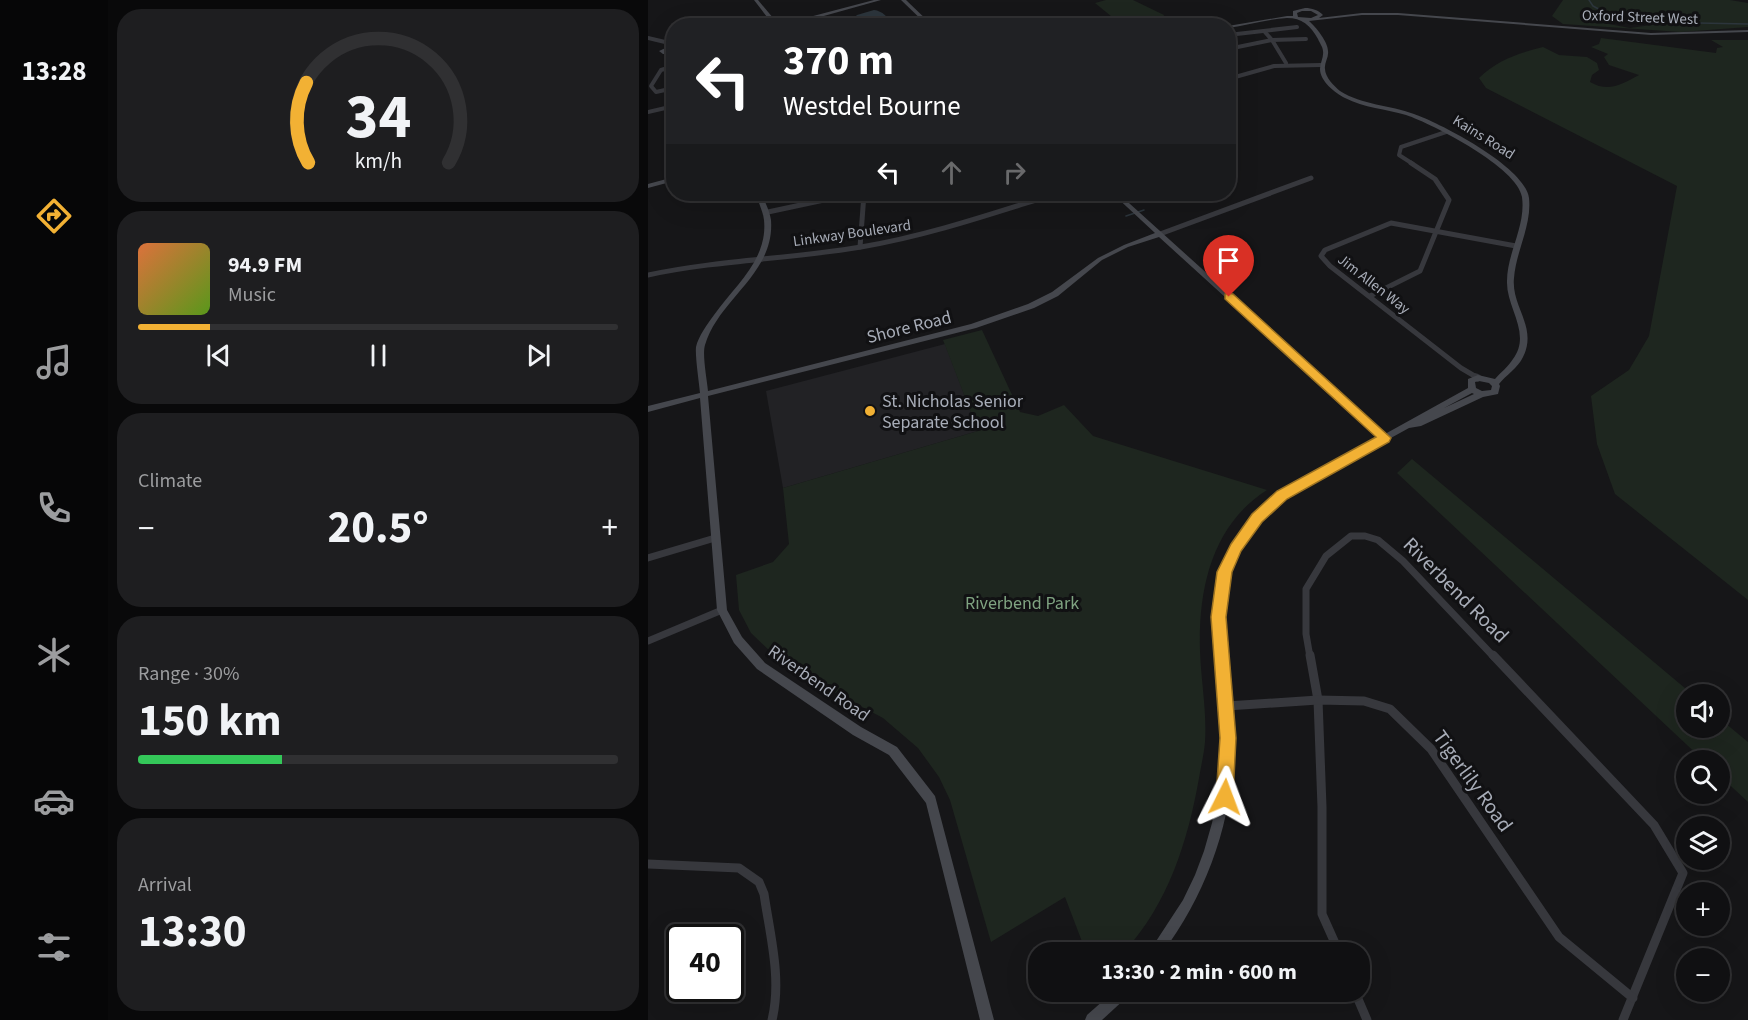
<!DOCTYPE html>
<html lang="en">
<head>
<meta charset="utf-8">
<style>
  :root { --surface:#101012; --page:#1e1e20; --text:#f1f3f6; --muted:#9c9d9f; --line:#303032; --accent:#f2b134 }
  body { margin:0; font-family:"Source Sans 3",sans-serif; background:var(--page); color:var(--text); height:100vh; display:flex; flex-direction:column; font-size:22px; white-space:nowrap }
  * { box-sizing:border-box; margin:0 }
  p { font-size:20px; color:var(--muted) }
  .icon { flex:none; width:33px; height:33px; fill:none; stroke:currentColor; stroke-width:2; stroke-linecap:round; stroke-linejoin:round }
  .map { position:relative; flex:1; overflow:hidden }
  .panel { display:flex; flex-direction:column; gap:9px; padding:9px; background:#09090a; width:540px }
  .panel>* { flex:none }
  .banner { position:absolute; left:18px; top:18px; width:570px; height:183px; border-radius:24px; box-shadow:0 6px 24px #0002,0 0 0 2px var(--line); background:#202124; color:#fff; overflow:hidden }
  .buttons { position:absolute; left:1028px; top:684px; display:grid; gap:12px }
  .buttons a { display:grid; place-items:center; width:54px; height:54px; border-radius:50%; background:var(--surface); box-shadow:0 6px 24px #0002,0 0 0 2px var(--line); font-size:30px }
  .speed { position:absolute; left:18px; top:924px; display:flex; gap:12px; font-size:30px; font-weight:700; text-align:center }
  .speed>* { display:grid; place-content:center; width:78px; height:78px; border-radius:50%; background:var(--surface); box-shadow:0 6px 24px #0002,0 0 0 2px var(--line); line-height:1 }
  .speed .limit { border:3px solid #111; border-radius:9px; background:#fff; color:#111 }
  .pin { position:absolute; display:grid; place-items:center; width:51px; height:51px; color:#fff; margin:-62px -26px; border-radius:50% 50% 50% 0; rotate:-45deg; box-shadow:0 0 6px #0007 }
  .pin .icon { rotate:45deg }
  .me { position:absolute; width:66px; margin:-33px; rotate:3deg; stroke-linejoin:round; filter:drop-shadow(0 0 4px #0008) }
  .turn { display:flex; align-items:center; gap:21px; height:126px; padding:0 18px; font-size:27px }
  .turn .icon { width:78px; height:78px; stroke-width:2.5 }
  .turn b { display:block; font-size:42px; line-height:51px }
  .lanes { display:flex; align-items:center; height:57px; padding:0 18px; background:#0003; justify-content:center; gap:30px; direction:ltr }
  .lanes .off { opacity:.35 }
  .big { font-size:45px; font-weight:700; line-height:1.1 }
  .panel .tile { flex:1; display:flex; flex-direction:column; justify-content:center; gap:9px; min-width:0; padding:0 21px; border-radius:24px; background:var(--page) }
  .panel .dial { align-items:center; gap:0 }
  .dial svg { height:156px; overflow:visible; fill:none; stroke:var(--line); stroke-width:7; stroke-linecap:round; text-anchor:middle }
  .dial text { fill:var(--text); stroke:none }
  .song { display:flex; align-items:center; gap:18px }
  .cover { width:72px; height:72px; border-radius:9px; background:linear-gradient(135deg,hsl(20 70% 55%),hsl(90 70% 35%)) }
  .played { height:6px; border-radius:3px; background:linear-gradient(90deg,var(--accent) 15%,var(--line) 15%) }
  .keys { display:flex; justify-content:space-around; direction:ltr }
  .heat { display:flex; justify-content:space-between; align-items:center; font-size:33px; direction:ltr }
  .charge { height:9px; border-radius:4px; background:linear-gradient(90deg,#34c759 30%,var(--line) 0) }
  .trip { position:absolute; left:380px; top:942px; width:342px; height:60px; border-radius:24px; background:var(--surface); box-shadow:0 6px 24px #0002,0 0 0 2px var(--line); font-weight:700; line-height:60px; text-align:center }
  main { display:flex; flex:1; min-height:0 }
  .tabs { display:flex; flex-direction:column; width:108px; justify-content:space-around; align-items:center; background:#060607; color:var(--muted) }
  .tabs .icon { width:42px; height:42px }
  .tabs .selected { color:var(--accent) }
  .tabs b { font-size:27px; color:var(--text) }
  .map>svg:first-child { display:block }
</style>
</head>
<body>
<main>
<nav class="tabs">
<b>13:28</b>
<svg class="icon selected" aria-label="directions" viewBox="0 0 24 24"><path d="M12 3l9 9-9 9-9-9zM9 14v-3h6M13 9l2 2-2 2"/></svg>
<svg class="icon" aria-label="music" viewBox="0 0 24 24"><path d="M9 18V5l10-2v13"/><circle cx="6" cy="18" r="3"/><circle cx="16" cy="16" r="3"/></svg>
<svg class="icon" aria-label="phone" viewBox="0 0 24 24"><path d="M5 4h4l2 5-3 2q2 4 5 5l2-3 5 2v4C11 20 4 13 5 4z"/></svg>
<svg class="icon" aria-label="climate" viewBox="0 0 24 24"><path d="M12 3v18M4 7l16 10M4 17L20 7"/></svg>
<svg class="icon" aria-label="car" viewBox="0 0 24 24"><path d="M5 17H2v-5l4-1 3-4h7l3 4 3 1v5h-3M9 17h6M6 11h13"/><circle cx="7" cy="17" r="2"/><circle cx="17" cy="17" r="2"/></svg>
<svg class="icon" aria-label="filters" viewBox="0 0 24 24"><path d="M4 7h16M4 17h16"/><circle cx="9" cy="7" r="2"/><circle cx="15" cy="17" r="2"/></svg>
</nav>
<section class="panel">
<div class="tile dial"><svg viewBox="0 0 100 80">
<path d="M14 69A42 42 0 1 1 86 69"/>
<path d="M14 69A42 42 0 0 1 13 28" stroke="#f2b134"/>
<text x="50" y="56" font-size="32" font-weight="700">34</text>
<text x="50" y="72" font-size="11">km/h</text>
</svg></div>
<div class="tile">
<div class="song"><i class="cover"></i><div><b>94.9 FM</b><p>Music</p></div></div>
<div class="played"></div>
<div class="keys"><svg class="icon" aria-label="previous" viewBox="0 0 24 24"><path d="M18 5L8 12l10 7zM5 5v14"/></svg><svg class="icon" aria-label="pause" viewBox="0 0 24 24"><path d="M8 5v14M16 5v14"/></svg><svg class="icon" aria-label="next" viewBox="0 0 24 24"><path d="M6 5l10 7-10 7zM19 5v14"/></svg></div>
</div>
<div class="tile"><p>Climate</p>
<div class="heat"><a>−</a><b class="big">20.5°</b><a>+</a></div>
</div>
<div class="tile"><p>Range · 30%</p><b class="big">150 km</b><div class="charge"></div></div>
<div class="tile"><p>Arrival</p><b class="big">13:30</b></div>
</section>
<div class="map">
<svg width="1100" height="1020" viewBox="0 0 1100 1020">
  <rect width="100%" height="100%" fill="#161618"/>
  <polygon fill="#222225" points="297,344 330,431 135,488 118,391"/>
  <g fill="#1e261f" fill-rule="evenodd">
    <polygon points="458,0 485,0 516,15 513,25 474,25 447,3"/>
    <path d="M915 0H1082L1100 3V27L1033 32 915 24 904 16ZM966 15 998 20 1003 25 982 28 950 22Z"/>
    <path d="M953 38 1068 53 1069 48 1075 47 1063 40H1100V600L967 494 949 444 943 396 981 370 1001 336 1029 186 838 88 831 78C849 60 871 53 895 47L911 55 939 57 949 63 951 70 944 75 942 82C961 93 974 84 991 75L961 65 956 57 960 54 943 47 951 44Z"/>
    <path d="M334 330 372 412 390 416 416 405 445 436 619 490C564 525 550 589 552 651 553 681 559 711 557 742 556 754 553 766 551 778 540 841 520 904 476 952H438L417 897 343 942 302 800 291 777 270 748 235 718 165 681 125 654 103 633 91 610 88 575 125 562 141 544 135 488 330 431 295 340Z"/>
    <polygon points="764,459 1044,694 1038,694 1038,728 1071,728 1071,718 1100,742 1100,802 1071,775 1071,760 1055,760 749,473"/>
  </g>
  <path fill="#2c353c" d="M226 10C234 11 241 17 243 25H222L206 18 209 15Z"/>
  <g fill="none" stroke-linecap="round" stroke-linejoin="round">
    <g stroke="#2c353c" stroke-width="1.5">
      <polyline points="941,0 945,6 958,13"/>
      <polyline points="1000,22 1100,24"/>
      <polyline points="478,216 496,210"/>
    </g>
    <g stroke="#37383d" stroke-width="4">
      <polyline points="580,35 649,27"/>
      <polyline points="0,38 17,42 21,46"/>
      <polyline points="580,49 624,40 616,31"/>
      <polyline points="638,63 624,40 658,39"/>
      <polyline points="23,67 13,70 3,86 8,92 26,88"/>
      <polyline points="580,79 626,66 673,65"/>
      <polyline points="0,112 26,106"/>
      <polyline points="765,164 751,155 753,147 798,132"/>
    </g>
    <g stroke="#37383d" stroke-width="5">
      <polyline points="120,212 204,194"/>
      <polyline points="512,234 663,178"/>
      <polyline points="212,247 216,194"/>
      <path d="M0 275C70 260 142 259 213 247 279 236 343 214 407 194"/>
      <polyline points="722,296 772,271 801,200 787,179 763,163"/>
      <polyline points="830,378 813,368 682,266 673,256 677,250 743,223 868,246"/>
    </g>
    <g stroke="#37383d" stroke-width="7">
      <polyline points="828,377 830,378"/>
      <polyline points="0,558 67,538"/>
      <polyline points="0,641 74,610"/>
      <polyline points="662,657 658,634 658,589 678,556 703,536 717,536 730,540 755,561 846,657"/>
    </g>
    <g stroke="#37383d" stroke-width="9">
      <polyline points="662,655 670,700 674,807 674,914 691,952"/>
      <polyline points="845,655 1006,825 1035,873 975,1020"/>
      <polyline points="579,706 670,700 716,701 742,709 783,749 911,937 985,998"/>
      <path d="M0 864 91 868 111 882 116 894C122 935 134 979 124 1020"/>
      <polyline points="707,992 719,1020"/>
    </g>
    <g fill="#45474d" fill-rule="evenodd">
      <polygon points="106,0 110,0 131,25 226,0 233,0 140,26 126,26"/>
      <polygon points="253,0 258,0 285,26 280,26"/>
      <path d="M657 8C664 8 670 10 675 15L671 18 714 13H750L1003 33 1100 30V32L1003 35 750 15H714L661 21C668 27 680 42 680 51 681 57 676 63 677 69 677 77 686 86 692 91 714 105 742 105 766 114 794 124 877 167 881 198 884 225 868 251 866 278 863 307 890 327 875 357 870 368 858 375 851 384L852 386 850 394 835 397 773 426 761 428C732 444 703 460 674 477 662 484 645 490 635 500 618 516 600 535 590 556 568 602 580 651 584 700 585 721 586 742 585 763 581 832 555 898 515 952H501L535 900 547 875 556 851 564 823 570 795 575 737 573 699 567 636V608L571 581 581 554 601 523 631 493 731 437 511 237 480 247 454 260 410 296 386 308 328 328 60 396 79 610 94 637 117 663 213 727 249 747 287 796 346 1020H332L278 803 241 755 205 735 109 669 86 643 69 610 52 398 0 412V406L52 393C51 382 47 356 48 347 50 337 60 323 66 315 87 285 120 260 116 220 115 211 110 202 108 194H114C117 202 122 212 123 220 127 274 71 298 57 345 54 354 59 380 60 391L323 324 380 304 404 292 450 258 476 245 507 233 465 194H471L737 434 820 388V379L830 375 847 379C853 372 860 367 865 359 884 333 858 308 859 281 859 253 878 226 874 197 870 168 785 124 758 115 738 109 716 108 697 98 687 93 672 81 672 69 672 63 676 57 675 51 675 47 671 42 670 39 662 25 654 18 639 18 620 19 599 25 580 28V26L639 16H645V11ZM654 11H663L670 15 663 18 650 17 649 13ZM831 381 841 383 844 386 843 390 834 391 828 388 827 382ZM824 393 826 394 796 408Z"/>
      <polygon points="26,44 26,47 18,51 26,51 26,55 15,54 11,51"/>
      <polygon points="26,177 26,181 0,188 0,184"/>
      <polygon points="465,992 481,992 479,997 454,1020 437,1020 439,1015"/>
    </g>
  </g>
  <polygon fill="#f2b134" stroke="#9d7322" stroke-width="1.5" points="581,293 585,294 743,438 741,442 639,499 614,522 593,551 584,572 578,617 588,738 585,797 583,803 577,805 570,803 568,797 572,738 563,617 569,572 583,544 604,514 629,491 728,437 577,299 577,294"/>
  <circle fill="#f2b134" stroke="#111113" stroke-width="2" cx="222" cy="411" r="6"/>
  <g text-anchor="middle" stroke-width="6" stroke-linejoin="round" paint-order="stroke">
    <g font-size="15" fill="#a8adb8" stroke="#111113">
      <text transform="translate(992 17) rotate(2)" y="5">Oxford Street West</text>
      <text transform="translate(836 137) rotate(32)" y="5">Kains Road</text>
      <text transform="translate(204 233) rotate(-8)" y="5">Linkway Boulevard</text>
      <text transform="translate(726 284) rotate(38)" y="5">Jim Allen Way</text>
    </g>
    <g font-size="18" fill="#a8adb8" stroke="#111113">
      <text transform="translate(261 327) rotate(-14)" y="6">Shore Road</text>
      <text transform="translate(171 683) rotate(35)" y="6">Riverbend Road</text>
    </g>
    <g font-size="18" fill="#a8adb8" stroke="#111113" text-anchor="start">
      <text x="234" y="407">St. Nicholas Senior<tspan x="234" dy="21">Separate School</tspan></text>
    </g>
    <g font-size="18" fill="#7fa381" stroke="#111113">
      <text x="374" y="609">Riverbend Park</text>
    </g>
    <g font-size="21" fill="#a8adb8" stroke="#111113">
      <text transform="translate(808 590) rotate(45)" y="7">Riverbend Road</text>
      <text transform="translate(825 781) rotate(54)" y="7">Tigerlily Road</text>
    </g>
  </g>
</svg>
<div class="buttons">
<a><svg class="icon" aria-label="sound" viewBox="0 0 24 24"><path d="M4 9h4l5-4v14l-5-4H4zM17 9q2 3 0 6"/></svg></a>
<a><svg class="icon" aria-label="search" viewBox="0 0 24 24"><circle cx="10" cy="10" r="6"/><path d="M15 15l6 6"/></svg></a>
<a><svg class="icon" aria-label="layers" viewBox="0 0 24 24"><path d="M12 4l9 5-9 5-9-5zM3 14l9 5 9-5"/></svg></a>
<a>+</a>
<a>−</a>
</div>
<div class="speed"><div class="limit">40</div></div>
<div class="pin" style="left:581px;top:297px;background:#d93025"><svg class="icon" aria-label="arrive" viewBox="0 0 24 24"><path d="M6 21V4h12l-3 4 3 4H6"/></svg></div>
<svg class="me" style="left:577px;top:797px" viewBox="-20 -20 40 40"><path d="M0-17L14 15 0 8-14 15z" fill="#f2b134" stroke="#fff" stroke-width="4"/></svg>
<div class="trip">13:30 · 2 min · 600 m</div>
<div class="banner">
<div class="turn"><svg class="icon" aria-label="left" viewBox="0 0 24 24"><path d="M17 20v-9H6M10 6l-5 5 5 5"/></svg><div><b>370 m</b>Westdel Bourne</div></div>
<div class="lanes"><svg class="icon" aria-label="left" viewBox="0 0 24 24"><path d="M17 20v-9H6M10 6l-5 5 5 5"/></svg><svg class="icon off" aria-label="ahead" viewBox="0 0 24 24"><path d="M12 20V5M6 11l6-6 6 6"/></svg><svg class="icon off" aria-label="right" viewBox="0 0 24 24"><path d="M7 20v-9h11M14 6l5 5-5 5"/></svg></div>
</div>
</div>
</main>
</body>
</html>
